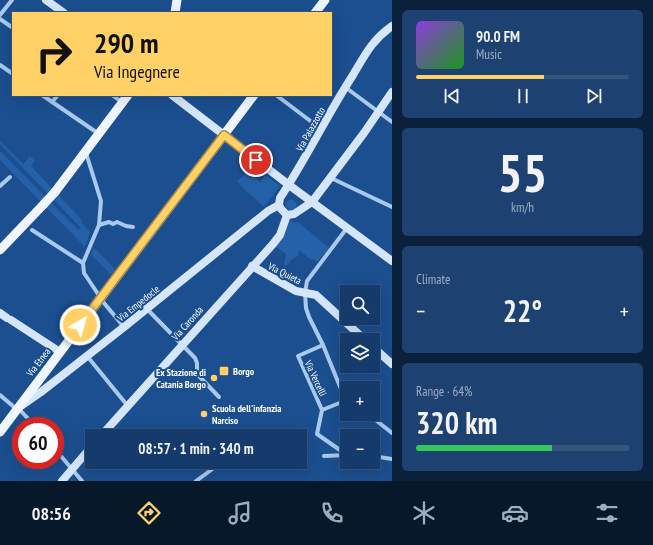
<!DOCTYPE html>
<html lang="en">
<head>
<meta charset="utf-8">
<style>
  :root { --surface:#143b6b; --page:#1d4271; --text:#f1f3f6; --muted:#9dadc1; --line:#33557e; --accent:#ffd166 }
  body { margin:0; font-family:"PT Sans Narrow",sans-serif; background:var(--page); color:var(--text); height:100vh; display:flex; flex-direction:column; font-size:15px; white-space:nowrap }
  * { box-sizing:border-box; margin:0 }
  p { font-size:13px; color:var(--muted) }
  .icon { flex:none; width:22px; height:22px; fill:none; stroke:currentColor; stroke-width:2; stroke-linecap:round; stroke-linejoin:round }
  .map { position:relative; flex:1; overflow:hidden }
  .panel { display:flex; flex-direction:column; gap:10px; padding:10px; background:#0b203b; width:261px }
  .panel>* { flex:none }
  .banner { position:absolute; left:12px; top:12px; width:320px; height:84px; border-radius:0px; box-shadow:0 4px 16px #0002,0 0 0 1px var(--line); background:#ffd166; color:#111; overflow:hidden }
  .buttons { position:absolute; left:340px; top:285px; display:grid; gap:8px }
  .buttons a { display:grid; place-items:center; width:40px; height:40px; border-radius:0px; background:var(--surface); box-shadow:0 4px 16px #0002,0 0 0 1px var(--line); font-size:20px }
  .speed { position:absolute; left:12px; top:417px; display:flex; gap:8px; font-size:20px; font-weight:700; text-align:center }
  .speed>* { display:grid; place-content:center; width:52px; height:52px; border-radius:50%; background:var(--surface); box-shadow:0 4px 16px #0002,0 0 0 1px var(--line); line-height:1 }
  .speed .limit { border:6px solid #d22; background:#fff; color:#111 }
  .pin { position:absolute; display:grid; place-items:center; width:34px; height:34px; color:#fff; margin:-17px; border:2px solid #fff; border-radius:50%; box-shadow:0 1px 4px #0007 }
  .me { position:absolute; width:44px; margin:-22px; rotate:37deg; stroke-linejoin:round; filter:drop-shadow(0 0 3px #0008) }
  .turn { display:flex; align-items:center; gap:14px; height:84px; padding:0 16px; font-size:18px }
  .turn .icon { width:52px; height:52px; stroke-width:2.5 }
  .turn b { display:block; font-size:28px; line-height:34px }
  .big { font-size:30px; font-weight:700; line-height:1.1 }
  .panel .widget { flex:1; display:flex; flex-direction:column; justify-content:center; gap:6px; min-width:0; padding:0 14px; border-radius:6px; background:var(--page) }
  .panel .dial { align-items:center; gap:0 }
  .dial b { font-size:52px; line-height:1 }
  .song { display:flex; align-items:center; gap:12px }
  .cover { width:48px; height:48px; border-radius:6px; background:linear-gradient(135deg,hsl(270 70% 55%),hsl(120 70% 35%)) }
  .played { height:4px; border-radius:2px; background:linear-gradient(90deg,var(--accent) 60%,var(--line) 60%) }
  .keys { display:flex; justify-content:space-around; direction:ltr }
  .heat { display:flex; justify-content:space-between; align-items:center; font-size:22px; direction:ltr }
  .charge { height:6px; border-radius:3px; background:linear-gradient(90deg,#34c759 64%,var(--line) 0) }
  .trip { position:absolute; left:85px; top:429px; width:222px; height:40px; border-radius:0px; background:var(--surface); box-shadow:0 4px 16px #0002,0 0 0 1px var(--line); font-weight:700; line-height:40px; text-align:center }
  .tab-bar { display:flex; height:64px; justify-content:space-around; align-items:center; background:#08182b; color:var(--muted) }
  .tab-bar .icon { width:28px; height:28px }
  .tab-bar .on { color:var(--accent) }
  .tab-bar b { font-size:18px; color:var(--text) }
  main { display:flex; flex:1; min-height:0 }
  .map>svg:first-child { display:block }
</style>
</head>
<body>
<main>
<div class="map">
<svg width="392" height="481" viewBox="0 0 392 481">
  <rect width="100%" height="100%" fill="#1b4f8f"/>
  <g fill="#2461a8">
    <polygon points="0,141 23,164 30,156 35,161 31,166 82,220 81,222 90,232 85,247 0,160 0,151 78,230 81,228 0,144"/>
    <polygon points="249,171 260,182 265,175 280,186 264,207 243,188 237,181"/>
    <circle cx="291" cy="205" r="5.5"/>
    <polygon points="289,220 295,223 298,222 329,248 317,262 313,259 311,260 299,250 298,255 291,260 287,266 284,265 286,254 275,246 282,239"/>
    <polygon points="94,248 115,269 111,275 91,255"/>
  </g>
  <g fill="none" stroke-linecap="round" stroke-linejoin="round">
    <g stroke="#a9c9ee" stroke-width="4">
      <polyline points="0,15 12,0"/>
      <polyline points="0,19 13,28"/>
      <polyline points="0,65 13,74"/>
      <polyline points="345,87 392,122"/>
      <polyline points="42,95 99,134"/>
      <polyline points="112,95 123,103"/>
      <polyline points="276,95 321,129"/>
      <polyline points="52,102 58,95"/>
      <polyline points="86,153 101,201 99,225 83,263 84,273 104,303 124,327"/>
      <polyline points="331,178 392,207"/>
      <polyline points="0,186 10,177"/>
      <polyline points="99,225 109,222 113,224 117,222 126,226 133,227"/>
      <polyline points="347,228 307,281 305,293 306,308 309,317 323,345 343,394 347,397"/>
      <polyline points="32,230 83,263"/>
      <polyline points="147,309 195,358 197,363 197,374 219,397"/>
      <polyline points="87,356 127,405"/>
      <polyline points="0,395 14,407 18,408 35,426"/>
      <polyline points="347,400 322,410 317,434 347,455"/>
      <polyline points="322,410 298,356 323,345"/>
      <polyline points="368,414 392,433"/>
      <polyline points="55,449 82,481"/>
      <polyline points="324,456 346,455"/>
      <polyline points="373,456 392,459"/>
      <polyline points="196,481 222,462"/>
    </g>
    <g stroke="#d6e6fa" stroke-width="8">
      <polyline points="46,0 64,13"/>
      <path d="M392 26C372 40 365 55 353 75 327 115 306 159 280 198L279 205 281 209 287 215 294 214 312 202 364 133 392 92"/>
      <polyline points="172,95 289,185 392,261"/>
      <polyline points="252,266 296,291 316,295 365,340"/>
      <polyline points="0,313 7,318"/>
      <polyline points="11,320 60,352"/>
      <polyline points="373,347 392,364"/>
      <polyline points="21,406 41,392 124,327 268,211 279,205"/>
      <polyline points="101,436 273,244 280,235 287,215"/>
      <polyline points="62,481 92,446"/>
    </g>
    <g stroke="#f0f6ff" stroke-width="9">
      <polyline points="175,13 177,0"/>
      <polyline points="315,13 325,0"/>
      <polyline points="55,192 128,95"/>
      <polyline points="0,250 43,205"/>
      <polyline points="0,432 254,95"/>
    </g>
    <polyline stroke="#f0f6ff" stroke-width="9" points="43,205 55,192"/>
  </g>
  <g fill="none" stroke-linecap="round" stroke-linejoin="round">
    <defs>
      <polyline id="route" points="80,325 224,135 256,160"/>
    </defs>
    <use href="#route" stroke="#a68842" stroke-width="10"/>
    <use href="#route" stroke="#ffd166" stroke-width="7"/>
  </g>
  <g fill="#ffd166" stroke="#1b4f8f" stroke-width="1.5">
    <rect x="219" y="366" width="10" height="10" rx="2"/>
    <circle cx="214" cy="378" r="4"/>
    <circle cx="204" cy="414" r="4"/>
  </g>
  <g text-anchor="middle" stroke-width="4" stroke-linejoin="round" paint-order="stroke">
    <g font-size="10" fill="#fff" stroke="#1b4f8f">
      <text transform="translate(310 129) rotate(-61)" y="4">Via Palazzotto</text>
      <text transform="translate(285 273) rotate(27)" y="4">Via Quieta</text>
      <text transform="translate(138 303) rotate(-39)" y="4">Via Empedocle</text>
      <text transform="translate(187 323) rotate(-48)" y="4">Via Caronda</text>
      <text transform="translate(38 362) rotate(-53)" y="4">Via Etnea</text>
      <text transform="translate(316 378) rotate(65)" y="4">Via Vercelli</text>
    </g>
    <g font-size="10" font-weight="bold" fill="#fff" stroke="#1b4f8f" text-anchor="start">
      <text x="233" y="375">Borgo</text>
      <text x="206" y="376" text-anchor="end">Ex Stazione di<tspan x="206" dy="12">Catania Borgo</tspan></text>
      <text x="212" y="412">Scuola dell'infanzia<tspan x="212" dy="12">Narciso</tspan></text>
    </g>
  </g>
</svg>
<div class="buttons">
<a><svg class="icon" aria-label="search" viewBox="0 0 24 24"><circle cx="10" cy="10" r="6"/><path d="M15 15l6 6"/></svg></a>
<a><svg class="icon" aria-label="layers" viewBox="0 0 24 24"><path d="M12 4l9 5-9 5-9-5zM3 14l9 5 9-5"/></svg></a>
<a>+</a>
<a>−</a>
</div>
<div class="speed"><div class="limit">60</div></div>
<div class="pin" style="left:256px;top:160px;background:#d93025"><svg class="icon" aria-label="arrive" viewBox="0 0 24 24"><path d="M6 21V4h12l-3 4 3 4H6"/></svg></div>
<svg class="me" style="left:80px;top:325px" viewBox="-20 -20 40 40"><circle r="17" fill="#ffd166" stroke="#fff" stroke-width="3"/><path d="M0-11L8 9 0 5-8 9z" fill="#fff"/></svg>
<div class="trip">08:57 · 1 min · 340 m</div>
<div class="banner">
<div class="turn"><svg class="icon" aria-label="right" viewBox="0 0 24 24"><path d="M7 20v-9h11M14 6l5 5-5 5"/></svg><div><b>290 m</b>Via Ingegnere</div></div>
</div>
</div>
<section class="panel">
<div class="widget">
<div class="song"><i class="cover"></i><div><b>90.0 FM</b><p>Music</p></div></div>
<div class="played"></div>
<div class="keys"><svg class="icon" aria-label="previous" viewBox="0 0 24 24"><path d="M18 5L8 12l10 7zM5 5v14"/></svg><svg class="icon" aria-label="pause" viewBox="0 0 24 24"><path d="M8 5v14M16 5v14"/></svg><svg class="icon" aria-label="next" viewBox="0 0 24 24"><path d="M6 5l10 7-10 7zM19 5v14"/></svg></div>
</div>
<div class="widget dial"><b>55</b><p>km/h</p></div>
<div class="widget"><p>Climate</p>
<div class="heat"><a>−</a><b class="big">22°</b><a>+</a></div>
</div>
<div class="widget"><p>Range · 64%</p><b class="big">320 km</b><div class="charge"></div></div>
</section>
</main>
<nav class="tab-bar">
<b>08:56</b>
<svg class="icon on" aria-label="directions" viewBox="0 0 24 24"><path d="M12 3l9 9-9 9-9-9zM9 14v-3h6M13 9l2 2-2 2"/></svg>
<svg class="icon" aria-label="music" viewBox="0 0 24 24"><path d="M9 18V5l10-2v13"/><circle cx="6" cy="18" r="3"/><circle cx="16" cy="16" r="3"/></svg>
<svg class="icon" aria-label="phone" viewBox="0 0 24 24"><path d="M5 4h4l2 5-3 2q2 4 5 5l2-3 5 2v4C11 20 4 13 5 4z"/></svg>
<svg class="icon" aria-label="climate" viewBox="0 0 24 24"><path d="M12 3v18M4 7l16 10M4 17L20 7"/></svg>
<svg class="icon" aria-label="car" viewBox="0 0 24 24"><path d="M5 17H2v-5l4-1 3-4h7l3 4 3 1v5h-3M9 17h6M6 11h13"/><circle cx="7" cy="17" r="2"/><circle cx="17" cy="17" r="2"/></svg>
<svg class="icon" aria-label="filters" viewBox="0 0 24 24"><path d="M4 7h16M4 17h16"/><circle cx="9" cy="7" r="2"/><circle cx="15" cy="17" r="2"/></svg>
</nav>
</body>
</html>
